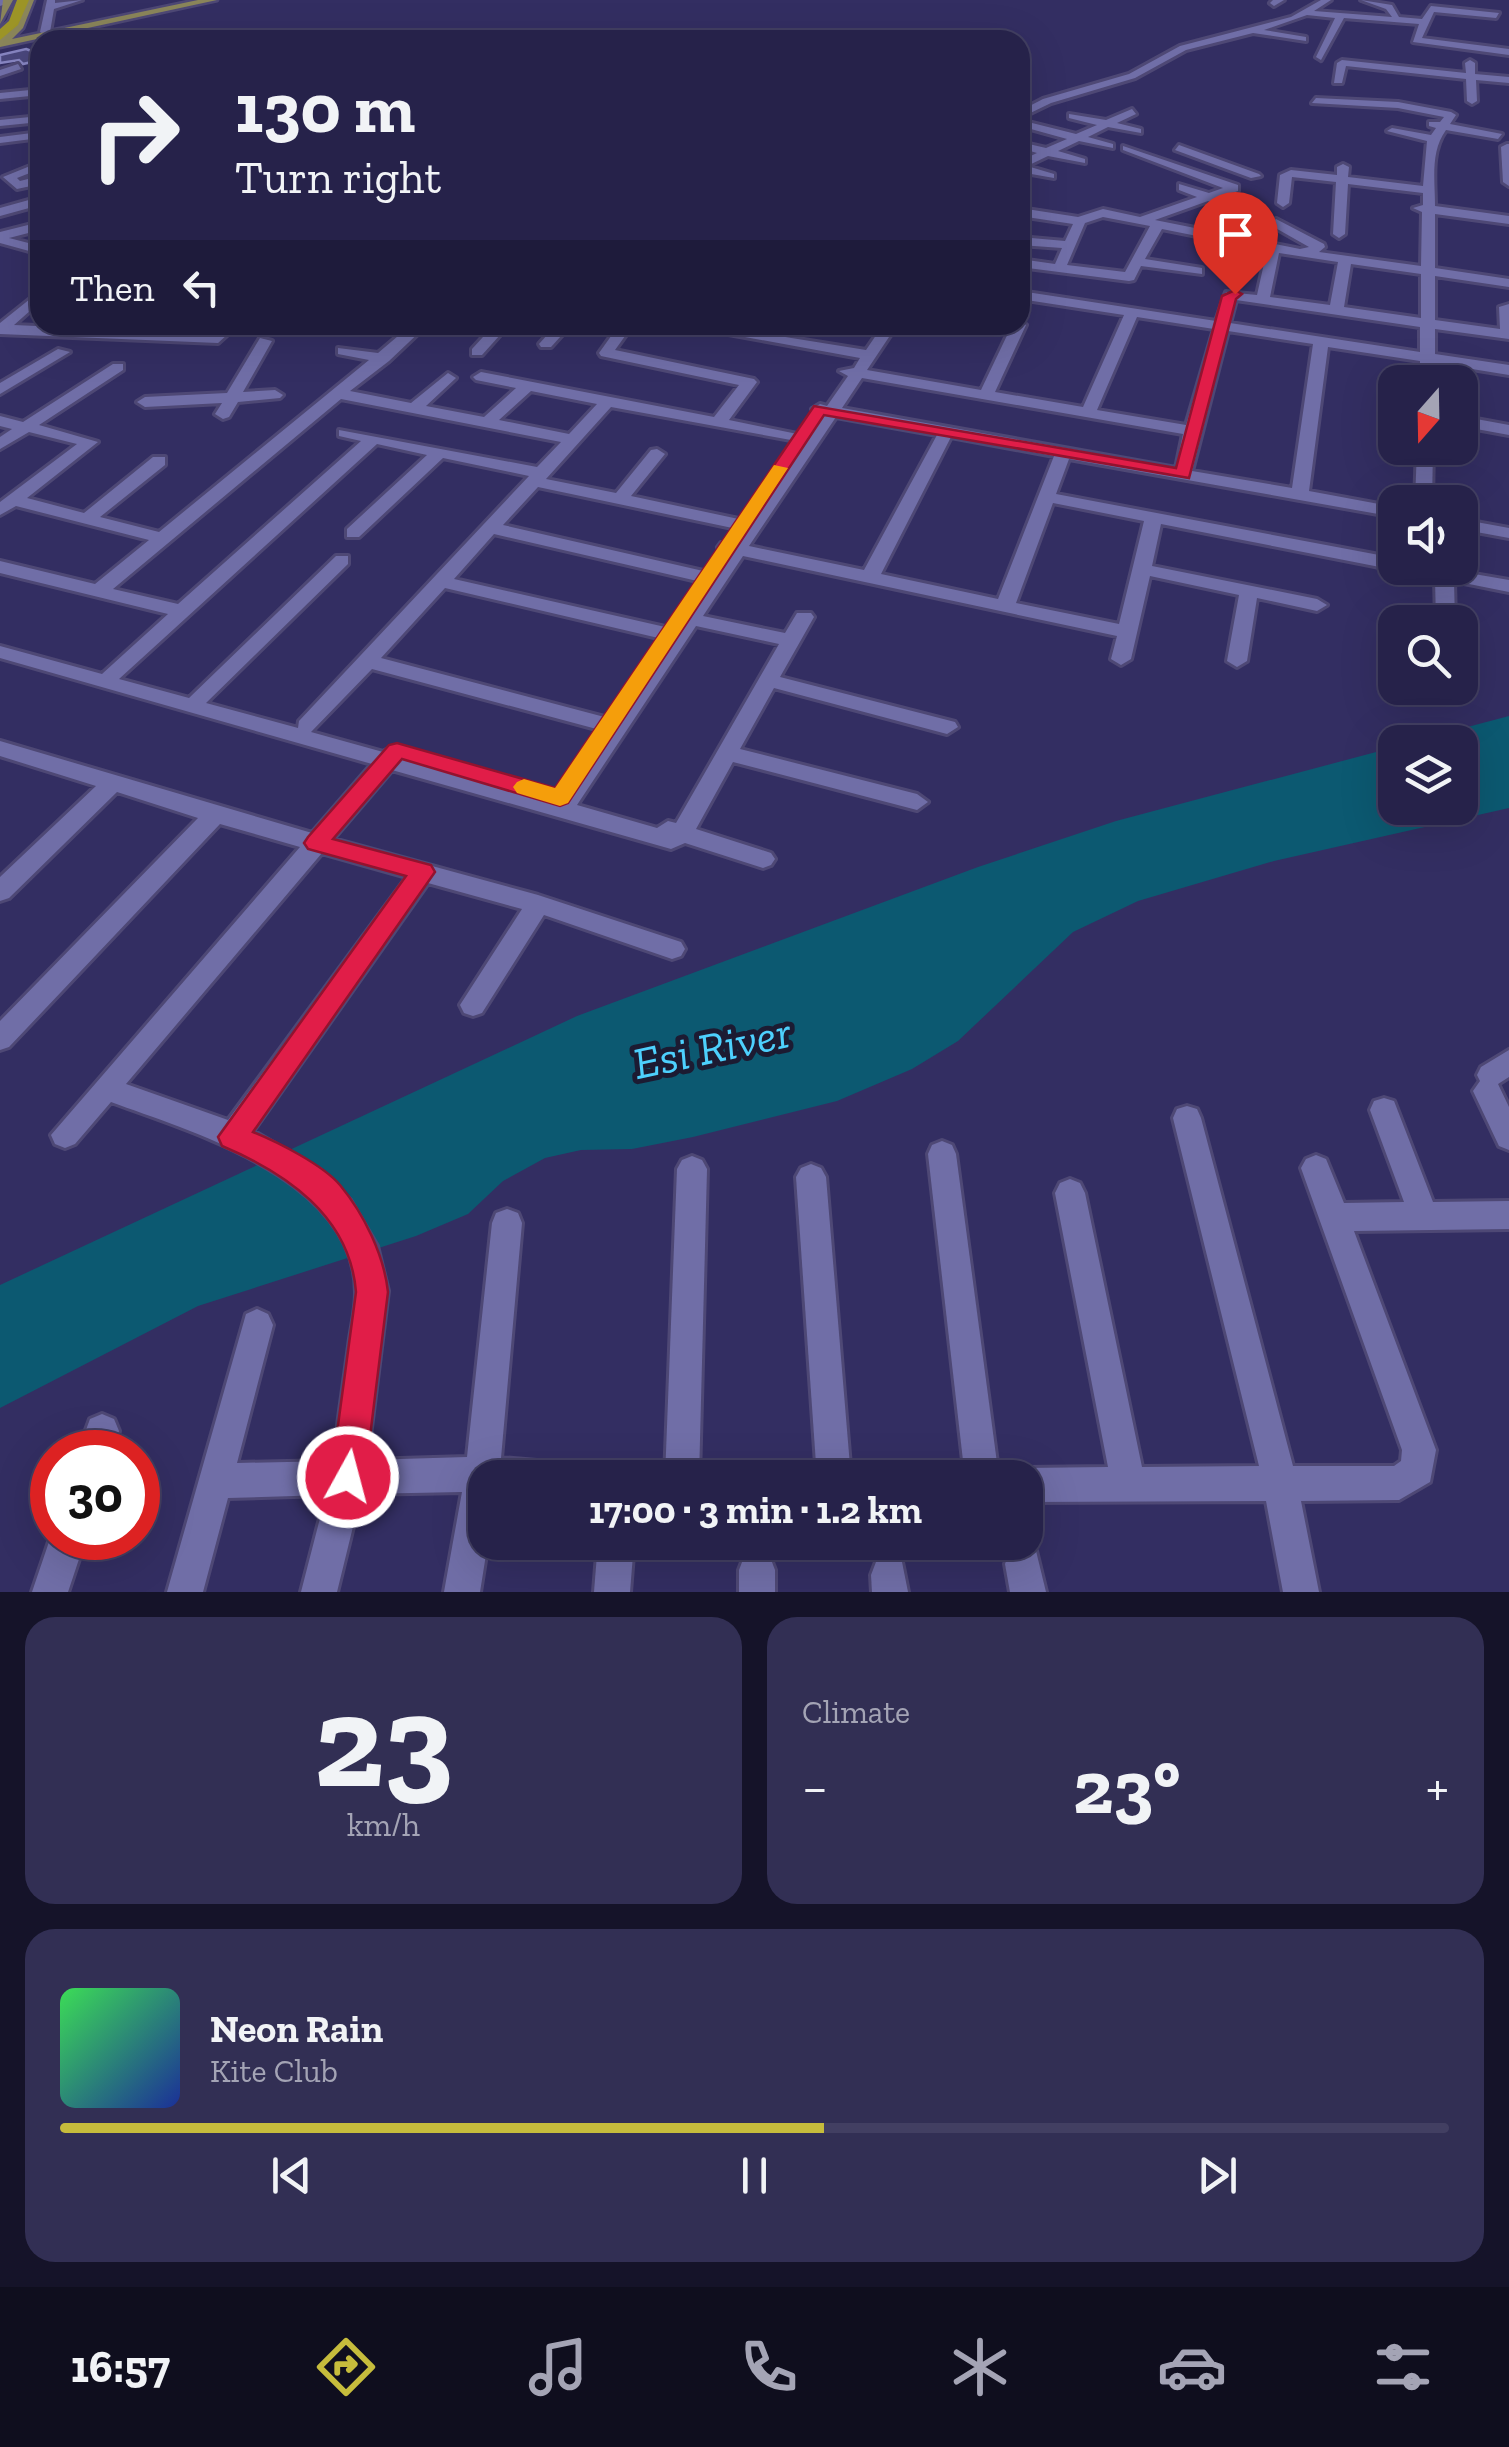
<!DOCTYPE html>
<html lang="en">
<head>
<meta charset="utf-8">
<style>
  :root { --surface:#26224a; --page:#322f54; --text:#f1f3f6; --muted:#a4a4b5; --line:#423f62; --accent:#c6bc3c }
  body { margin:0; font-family:"Zilla Slab",serif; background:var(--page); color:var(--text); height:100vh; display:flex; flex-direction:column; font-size:38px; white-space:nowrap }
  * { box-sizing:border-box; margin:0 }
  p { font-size:32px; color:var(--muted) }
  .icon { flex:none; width:55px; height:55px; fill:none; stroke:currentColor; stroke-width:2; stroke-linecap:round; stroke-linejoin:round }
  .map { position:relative; height:1592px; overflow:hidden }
  .details { display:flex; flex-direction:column; gap:25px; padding:25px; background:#151329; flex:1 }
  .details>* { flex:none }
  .hud { position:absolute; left:30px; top:30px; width:1000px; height:305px; border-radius:30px; box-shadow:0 10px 40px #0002,0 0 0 2px var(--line); background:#26224a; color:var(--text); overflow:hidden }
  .needle { width:65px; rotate:200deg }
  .tools { position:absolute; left:1378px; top:365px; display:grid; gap:20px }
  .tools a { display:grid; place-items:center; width:100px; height:100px; border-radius:20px; background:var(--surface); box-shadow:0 10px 40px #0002,0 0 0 2px var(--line); font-size:50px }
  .speed { position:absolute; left:30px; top:1430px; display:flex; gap:20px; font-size:50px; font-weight:700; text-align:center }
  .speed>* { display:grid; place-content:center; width:130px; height:130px; border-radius:50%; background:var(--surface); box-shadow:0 10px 40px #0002,0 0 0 2px var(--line); line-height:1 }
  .speed .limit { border:15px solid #d22; background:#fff; color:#111 }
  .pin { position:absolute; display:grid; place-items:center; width:85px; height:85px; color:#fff; margin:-102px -42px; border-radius:50% 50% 50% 0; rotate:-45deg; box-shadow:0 0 10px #0007 }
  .pin .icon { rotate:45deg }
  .me { position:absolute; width:110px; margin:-55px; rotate:7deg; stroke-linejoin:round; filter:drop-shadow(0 0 8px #0008) }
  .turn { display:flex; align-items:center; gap:35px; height:210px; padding:0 40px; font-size:45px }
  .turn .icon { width:130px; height:130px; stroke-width:2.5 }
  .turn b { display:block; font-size:70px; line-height:85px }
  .then { display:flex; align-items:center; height:95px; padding:0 40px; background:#0003; gap:20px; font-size:38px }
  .big { font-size:75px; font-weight:700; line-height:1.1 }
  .details .card { flex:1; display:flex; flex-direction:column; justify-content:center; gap:15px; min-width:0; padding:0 35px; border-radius:30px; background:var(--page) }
  .details .dial { align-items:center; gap:0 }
  .dial b { font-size:130px; line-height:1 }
  .song { display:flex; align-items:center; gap:30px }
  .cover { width:120px; height:120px; border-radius:15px; background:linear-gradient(135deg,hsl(130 70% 55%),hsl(230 70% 35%)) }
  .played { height:10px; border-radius:5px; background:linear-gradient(90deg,var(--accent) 55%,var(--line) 55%) }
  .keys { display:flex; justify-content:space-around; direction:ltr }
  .heat { display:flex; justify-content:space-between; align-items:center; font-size:55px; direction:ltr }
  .details .tiles { flex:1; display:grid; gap:25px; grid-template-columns:1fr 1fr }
  .card:last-child { grid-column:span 2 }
  .trip { position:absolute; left:468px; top:1460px; width:575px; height:100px; border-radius:30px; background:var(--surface); box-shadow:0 10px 40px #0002,0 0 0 2px var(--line); font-weight:700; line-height:100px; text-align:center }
  .dock { display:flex; height:160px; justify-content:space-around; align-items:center; background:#0f0e1e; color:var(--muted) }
  .dock .icon { width:70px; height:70px }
  .dock .on { color:var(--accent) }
  .dock b { font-size:45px; color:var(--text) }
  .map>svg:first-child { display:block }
</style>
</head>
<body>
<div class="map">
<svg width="1509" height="1592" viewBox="0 0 1509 1592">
  <rect width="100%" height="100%" fill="#332e62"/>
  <polygon fill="#0c5971" points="1509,716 1509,808 1274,861 1138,901 1073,932 958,1041 912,1069 837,1101 693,1137 632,1149 581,1150 545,1158 503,1181 468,1214 416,1236 198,1306 0,1408 0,1285 577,1016 978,867 1116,821 1395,747 1395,808 1460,808 1460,742 1411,742"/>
  <polygon fill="#4a477d" stroke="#8785c1" stroke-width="2.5" points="26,49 40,54 40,60 23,64 19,60 0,63 0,55"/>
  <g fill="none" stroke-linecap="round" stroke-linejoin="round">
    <defs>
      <g id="minor">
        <polygon points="0,0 5,0 3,5 0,6"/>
        <polygon points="47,0 55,0 55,3 82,0 54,9 50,32 45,35 40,32"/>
        <polygon points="1273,0 1284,0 1274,6 1270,3"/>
        <polygon points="1321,0 1331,0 1314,11 1392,17 1386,9 1361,0 1392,5 1399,17 1422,19 1431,6 1499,13 1496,18 1434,12 1422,38 1509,49 1509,55 1413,42 1419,24 1344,18 1321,60 1316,57 1335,18 1307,15 1264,30 1306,37 1306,41 1253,33 1186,50 1135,78 1051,103 1020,118 1020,111 1043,99 1129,74 1180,46 1291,17"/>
        <polygon points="89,37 114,40 84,40"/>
        <polygon points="1342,60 1466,73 1465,63 1470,60 1475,63 1475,74 1509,77 1509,83 1476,80 1477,101 1472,104 1467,101 1466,79 1346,66 1342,83 1334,83 1337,63"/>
        <polygon points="18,64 21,69 0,76 0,70"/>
        <polygon points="40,89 40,95 0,99 0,93"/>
        <path d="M1316 98 1398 102 1451 112 1456 115 1450 124 1502 134 1498 139 1446 130C1430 152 1435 180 1435 206L1509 216V224L1435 214V268L1509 279V287L1435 276V320L1500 329 1499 307 1509 304V339L1435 329V354L1509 365V375L1435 363 1434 382H1420V361L1328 347 1309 491 1395 507V517L1069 459 1056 494 1395 558V568H1402L1395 570 1161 524 1152 566 1317 599 1327 605 1317 611 1257 598 1247 661 1237 667 1227 661 1239 595 1150 576 1131 659 1121 665 1111 659 1117 636 743 556 703 616 785 633 797 613H811L814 617 780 677 955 722 958 727 947 734 774 688 740 749 917 794 928 802 917 810 733 762 696 829 771 853 775 859 771 865 763 868 685 843 671 849 392 770 333 839 538 895 681 942 685 949 681 956 672 959 544 915 482 1013 473 1016 464 1013 460 1005 522 909 428 883 253 1131 320 1170 350 1200 377 1246 388 1291 367 1460 467 1457 492 1223 496 1213 507 1209 518 1213 522 1223 501 1458 537 1461 549 1466 554 1478H485V1542H488L480 1592H444L462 1492 361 1494 337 1592H301L326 1495 228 1498 203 1592H167L246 1314 257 1309 268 1314 273 1325 237 1463 333 1461C338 1423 344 1384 349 1346 351 1329 356 1310 356 1293 356 1179 195 1133 111 1102L75 1144 65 1148 55 1144 51 1135 300 847 220 824 9 1047 0 1050V1021L198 818 117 792 9 898 0 901V877L96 786 0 756V741L312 833 372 764 0 658V646L102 674 168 614 0 573V561L95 584 149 540 16 506 0 515V502L77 444 29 432 0 449V437L12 429 0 426V416L23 422 113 364H123V370L39 425 98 442 27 498 84 513 153 457H165V465L100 517 159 532 369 360 338 354V348L378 353 411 325H427L389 361 350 391 411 403 448 373 456 378 426 406 484 417 516 388 476 380 473 377 481 372 714 417 739 385 601 356 599 353 619 325H633L615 350 754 379 757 382 729 420 807 436 822 414 812 409 820 404 827 406 848 376 839 371 854 368 860 358 723 333 710 325 866 350 883 325H897L867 370 981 390 1012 325H1020V321L1026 325 995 392 1083 407 1124 315 1020 299V291L1216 321 1226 292 1257 295 1267 250 1162 229 1145 259 1202 268V274L1141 266 1134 280 1129 281 1020 267V259L1055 264 1062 248 1020 245V237L1065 241 1073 224 1020 216V208L1078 217 1103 209 1140 217 1197 197 1179 190V184L1209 193 1223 188 1123 150V146L1238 185V191L1219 197 1267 218 1257 221 1208 201 1155 220 1300 249 1309 247 1272 226 1270 223 1276 219 1324 244 1325 247 1319 252 1421 266 1422 212 1413 208 1423 205V193L1348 184 1345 234 1339 238 1333 234 1336 182 1292 177 1289 203 1283 207 1277 203 1280 175 1291 170 1337 175V167L1343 164 1349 167 1348 177 1423 186 1427 141 1387 131 1392 128 1431 135 1436 128 1429 126V122H1440L1444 117 1398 108 1312 103ZM1103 217 1150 226 1125 272 1067 265 1085 223ZM1279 253 1338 262 1330 305 1270 297ZM1351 264 1421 274V318L1344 307ZM1236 300 1420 327V352L1230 323ZM1137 317 1214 329 1186 425 1097 410ZM1228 331 1313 344 1292 488 1192 471ZM862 378 1183 434 1176 468 842 408ZM531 391 597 404 569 434 499 420ZM341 399 561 442 537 467 339 430V436L361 441 178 604 113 589ZM611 407 802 442 748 521 631 496 665 454 657 449 651 450 616 493 546 479ZM836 417 937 435 864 570 749 546ZM951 437 1054 456 998 599 881 574ZM377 444 427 455 347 529V537H359L443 458 529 476 299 721 298 728 206 703 348 564V556H336L189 698 119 679ZM538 487 742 530 733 543H721L718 547 727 552 712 573 503 525ZM1053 503 1144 521 1119 624 1016 603ZM494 534 706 583 674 629 454 579ZM445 588 667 640 612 719 381 658ZM696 626 779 644 676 823 668 821 657 828 577 805ZM372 669 604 731 557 800 402 757V748L394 746 383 752 311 732ZM322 853 407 877 228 1120 126 1084Z"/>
        <polygon points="1132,109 1136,114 1117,123 1141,129 1141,133 1108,127 1088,137 1113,144 1113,148 1079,141 1058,151 1085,159 1085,163 1048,156 1027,166 1054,174 1054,178 1020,172 1020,161 1037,153 1020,148 1020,142 1046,148 1067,139 1020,126 1020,120 1076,134 1097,125 1069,118 1069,114 1106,120"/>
        <polygon points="40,116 40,122 0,126 0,120"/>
        <polygon points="40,132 40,138 0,143 0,137"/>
        <polygon points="1507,144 1509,144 1509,186 1503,182 1501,147"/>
        <polygon points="1179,145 1259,174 1261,176 1251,178 1175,150"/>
        <polygon points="40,162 40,169 17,178 20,181 40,176 40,184 17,189 3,177"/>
        <polygon points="36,198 40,199 40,205 0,216 0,208"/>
        <polygon points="40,222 40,230 9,238 40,246 40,254 0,243 0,232"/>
        <polygon points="40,291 40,302 14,325 214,334 223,325 238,325 218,343 0,334 0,323"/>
        <polygon points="494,325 509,325 482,355 472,355 472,349"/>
        <polygon points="556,325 571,325 551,347 541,347 539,344"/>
        <polygon points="260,338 272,341 243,392 275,390 283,395 280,398 238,402 229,417 223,419 215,414 222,403 145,407 137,402 145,397 227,393"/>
        <polygon points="58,349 70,352 0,394 0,383"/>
        <polygon points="1460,416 1509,425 1509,435 1460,426"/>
        <polygon points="1417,448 1433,448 1432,502 1415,502"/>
        <polygon points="1460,519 1509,528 1509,538 1460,529"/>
        <polygon points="1402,568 1439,568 1509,580 1509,592 1454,581 1455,622 1436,622 1435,578 1404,572"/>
        <polygon points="1509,1050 1509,1077 1498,1084 1509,1107 1509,1150 1499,1146 1473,1091 1480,1081 1477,1075 1481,1067"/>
        <polygon points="1384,1098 1394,1101 1433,1202 1509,1201 1509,1229 1354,1231 1436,1450 1430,1482 1399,1500 1301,1501 1319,1592 1283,1592 1266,1501 1025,1502 1025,1478 1011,1478 1013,1473 1025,1468 1108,1467 1055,1193 1060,1183 1070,1179 1080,1183 1085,1193 1142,1467 1259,1466 1173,1118 1177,1109 1187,1106 1197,1109 1201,1118 1293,1466 1394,1466 1401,1461 1402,1450 1301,1168 1306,1159 1316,1155 1326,1159 1344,1203 1404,1202 1370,1110 1374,1101"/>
        <polygon points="942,1141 952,1145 956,1154 999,1478 965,1478 928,1154 932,1145"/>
        <polygon points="692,1156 702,1160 707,1169 699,1478 665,1478 677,1169 682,1160"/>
        <polygon points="811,1164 821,1168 826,1177 851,1478 817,1478 796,1177 801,1168"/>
        <polygon points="102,1414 114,1419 119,1431 112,1452 78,1452 90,1419"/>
        <polygon points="52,1533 52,1538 86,1538 68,1592 32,1592"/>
        <polygon points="598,1542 634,1542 630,1592 594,1592"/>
        <polygon points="1023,1546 1036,1551 1046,1592 1010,1592 1005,1564 1010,1551"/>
        <polygon points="757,1552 770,1557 775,1570 775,1592 739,1592 739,1570 744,1557"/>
        <polygon points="889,1557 902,1562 908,1592 872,1592 871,1575 876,1562"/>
      </g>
      <g id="major">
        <polygon points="3,0 13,0 0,24"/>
        <polygon points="24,0 34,0 23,28 12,39 198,0 217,0 0,47 0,38 14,27"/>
      </g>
      <polygon id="highway" points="17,0 29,0 18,25 0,40 0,29 9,21"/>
    </defs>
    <use href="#minor" stroke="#4e4875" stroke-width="6"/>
    <use href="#major" stroke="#4e4875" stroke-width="5"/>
    <use href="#highway" stroke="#4e4875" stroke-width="5"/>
    <use href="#minor" fill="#706ea7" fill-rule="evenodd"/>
    <use href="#major" fill="#8a855a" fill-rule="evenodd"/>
    <use href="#highway" fill="#9c9426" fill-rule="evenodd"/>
  </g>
  <path fill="#e11d48" stroke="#92132f" stroke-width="2.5" d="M1235 290 1242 294 1236 299 1189 478 824 415 568 803 560 806 402 759 333 839 431 865 435 872 253 1132C278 1142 323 1165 340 1185 364 1214 384 1255 388 1292L365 1477 360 1490 348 1495 336 1490 331 1477 356 1292C350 1216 286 1173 222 1146L218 1137 406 876 308 849 304 843 308 837 389 745 397 743 555 788 814 406 1176 468 1222 296Z"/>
  <polygon fill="#f59e0b" points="774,465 788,468 568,803 560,806 517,793 513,787 517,782 524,779 555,788"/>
  <g text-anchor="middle" stroke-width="10" stroke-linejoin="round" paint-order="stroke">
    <g font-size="45" font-style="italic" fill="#4dd0fd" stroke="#1c1b32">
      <text transform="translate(712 1047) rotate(-12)" y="16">Esi River</text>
    </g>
  </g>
</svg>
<div class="tools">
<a><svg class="needle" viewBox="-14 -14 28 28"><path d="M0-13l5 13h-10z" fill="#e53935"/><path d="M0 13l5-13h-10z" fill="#a4a4b5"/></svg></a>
<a><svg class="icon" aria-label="sound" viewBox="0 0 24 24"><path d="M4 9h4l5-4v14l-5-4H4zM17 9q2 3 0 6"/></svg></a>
<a><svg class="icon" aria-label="search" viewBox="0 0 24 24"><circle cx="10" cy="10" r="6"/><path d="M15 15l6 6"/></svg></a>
<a><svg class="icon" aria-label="layers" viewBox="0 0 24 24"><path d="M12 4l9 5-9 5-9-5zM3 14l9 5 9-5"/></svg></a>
</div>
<div class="speed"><div class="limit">30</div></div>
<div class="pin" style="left:1235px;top:294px;background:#d93025"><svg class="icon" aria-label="arrive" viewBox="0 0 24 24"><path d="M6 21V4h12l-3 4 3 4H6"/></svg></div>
<svg class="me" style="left:348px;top:1477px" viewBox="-20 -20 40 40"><circle r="17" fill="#e11d48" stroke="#fff" stroke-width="3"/><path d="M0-11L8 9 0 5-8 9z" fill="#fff"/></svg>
<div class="trip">17:00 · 3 min · 1.2 km</div>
<div class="hud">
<div class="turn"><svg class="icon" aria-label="right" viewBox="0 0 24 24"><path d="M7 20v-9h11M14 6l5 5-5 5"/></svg><div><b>130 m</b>Turn right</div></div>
<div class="then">Then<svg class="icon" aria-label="left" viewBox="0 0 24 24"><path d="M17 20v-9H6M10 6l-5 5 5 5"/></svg></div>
</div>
</div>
<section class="details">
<div class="tiles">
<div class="card dial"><b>23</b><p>km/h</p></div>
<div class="card"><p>Climate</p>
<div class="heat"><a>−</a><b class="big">23°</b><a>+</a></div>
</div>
<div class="card">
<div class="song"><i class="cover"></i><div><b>Neon Rain</b><p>Kite Club</p></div></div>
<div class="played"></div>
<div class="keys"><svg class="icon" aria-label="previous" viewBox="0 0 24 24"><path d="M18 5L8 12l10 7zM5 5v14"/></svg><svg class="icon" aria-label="pause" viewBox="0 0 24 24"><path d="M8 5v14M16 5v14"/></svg><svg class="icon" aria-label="next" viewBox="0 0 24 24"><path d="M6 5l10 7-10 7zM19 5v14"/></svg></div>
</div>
</div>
</section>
<nav class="dock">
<b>16:57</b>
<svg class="icon on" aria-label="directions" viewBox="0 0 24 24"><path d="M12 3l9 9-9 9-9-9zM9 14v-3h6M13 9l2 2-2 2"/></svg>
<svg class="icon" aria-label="music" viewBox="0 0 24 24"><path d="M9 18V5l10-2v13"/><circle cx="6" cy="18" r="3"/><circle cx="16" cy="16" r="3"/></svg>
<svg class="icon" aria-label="phone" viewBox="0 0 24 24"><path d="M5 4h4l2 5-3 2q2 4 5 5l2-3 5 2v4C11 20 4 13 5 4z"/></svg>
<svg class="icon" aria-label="climate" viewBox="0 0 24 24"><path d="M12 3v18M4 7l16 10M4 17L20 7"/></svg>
<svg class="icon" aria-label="car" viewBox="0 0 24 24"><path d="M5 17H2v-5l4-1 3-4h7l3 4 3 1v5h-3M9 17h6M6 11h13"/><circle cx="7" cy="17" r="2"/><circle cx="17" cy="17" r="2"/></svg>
<svg class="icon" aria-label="filters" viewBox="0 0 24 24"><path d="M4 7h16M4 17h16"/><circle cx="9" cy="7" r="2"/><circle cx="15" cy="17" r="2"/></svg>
</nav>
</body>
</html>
